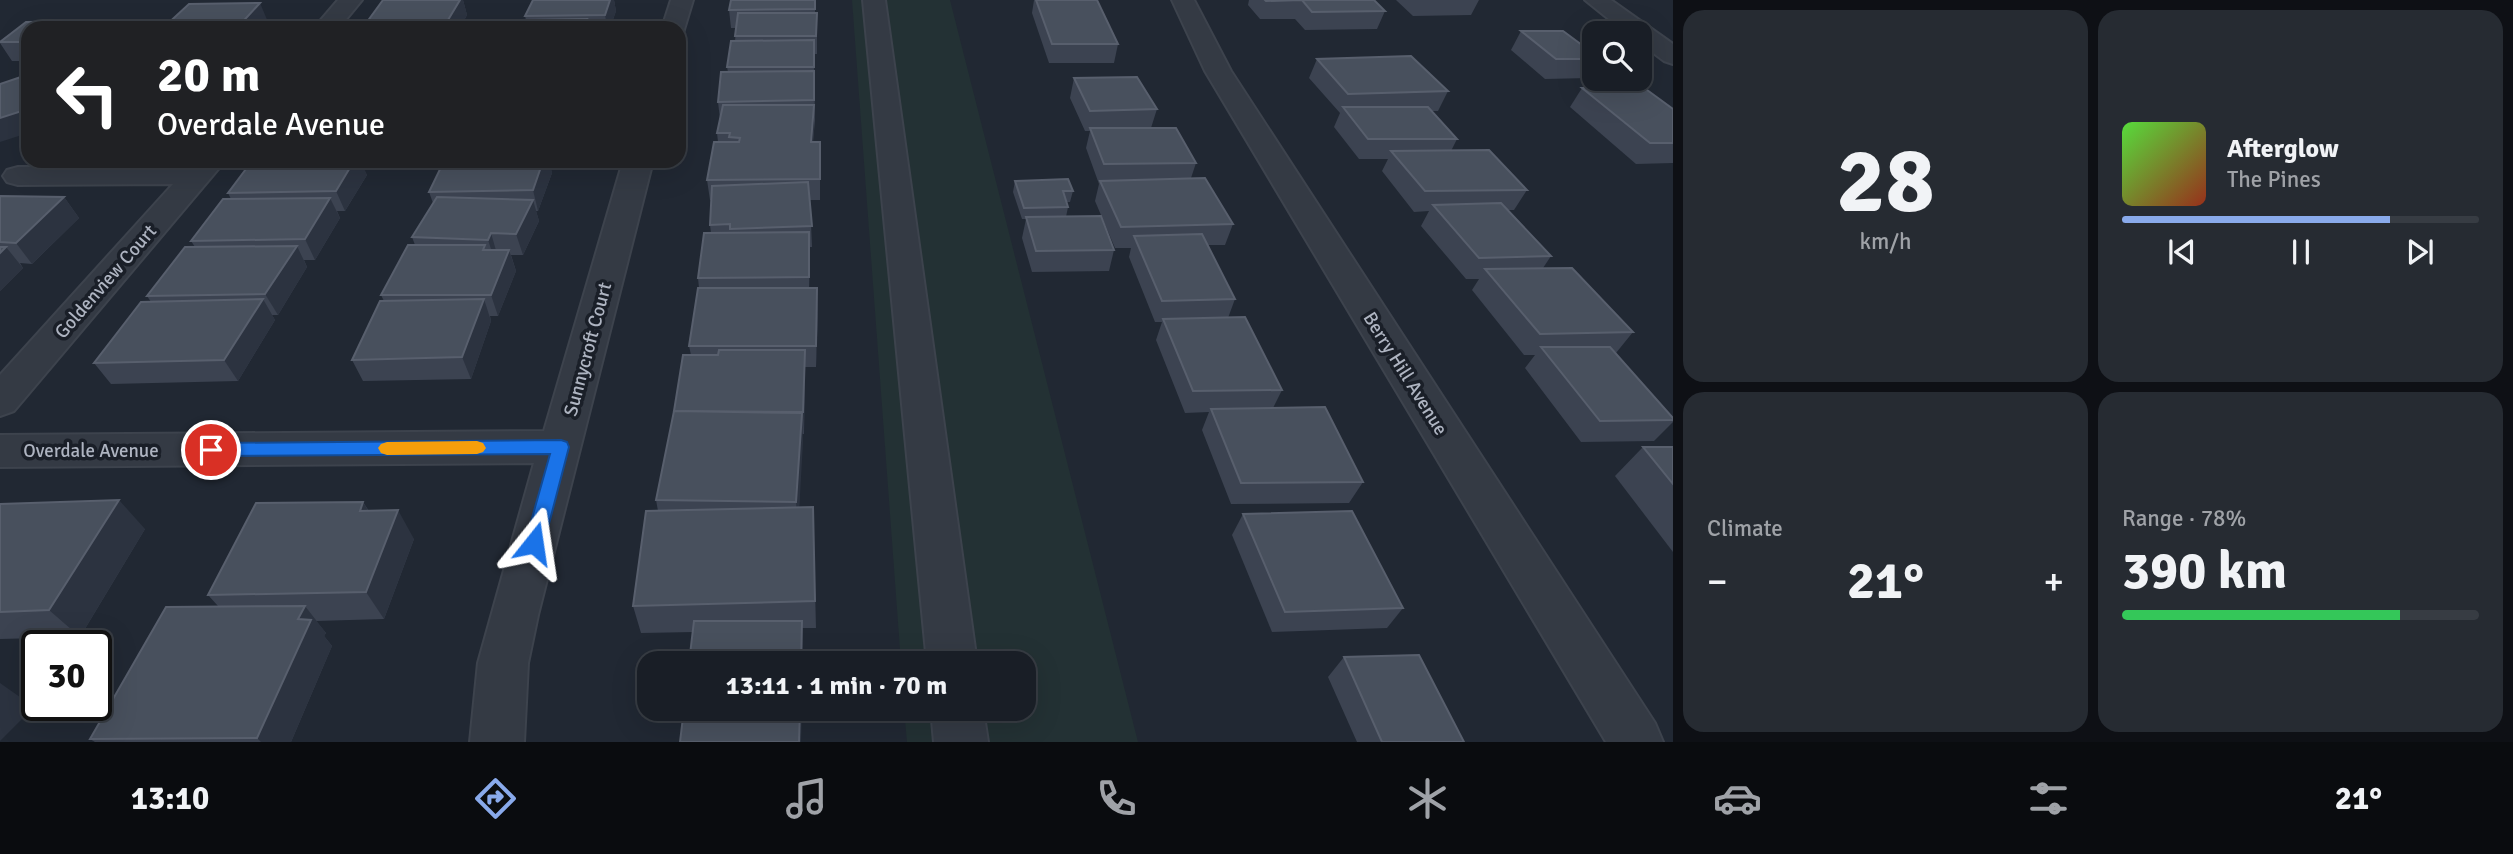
<!DOCTYPE html>
<html lang="en">
<head>
<meta charset="utf-8">
<style>
  :root { --surface:#191e26; --page:#262b32; --text:#f1f3f6; --muted:#9fa2a7; --line:#373c43; --accent:#89aaeb }
  body { margin:0; font-family:Signika,sans-serif; background:var(--page); color:var(--text); height:100vh; display:flex; flex-direction:column; font-size:26px; white-space:nowrap }
  * { box-sizing:border-box; margin:0 }
  p { font-size:23px; color:var(--muted) }
  .icon { flex:none; width:38px; height:38px; fill:none; stroke:currentColor; stroke-width:2; stroke-linecap:round; stroke-linejoin:round }
  .map { position:relative; flex:1; overflow:hidden }
  .drawer { display:flex; flex-direction:column; gap:10px; padding:10px; background:#0e1015; width:840px }
  .drawer>* { flex:none }
  .guide { position:absolute; left:21px; top:21px; width:665px; height:147px; border-radius:21px; box-shadow:0 7px 28px #0002,0 0 0 2px var(--line); background:#202124; color:#fff; overflow:hidden }
  .buttons { position:absolute; left:1582px; top:21px; display:grid; gap:14px }
  .buttons a { display:grid; place-items:center; width:70px; height:70px; border-radius:14px; background:var(--surface); box-shadow:0 7px 28px #0002,0 0 0 2px var(--line); font-size:35px }
  .speed { position:absolute; left:21px; top:630px; display:flex; gap:14px; font-size:35px; font-weight:700; text-align:center }
  .speed>* { display:grid; place-content:center; width:91px; height:91px; border-radius:50%; background:var(--surface); box-shadow:0 7px 28px #0002,0 0 0 2px var(--line); line-height:1 }
  .speed .limit { border:4px solid #111; border-radius:10px; background:#fff; color:#111 }
  .pin { position:absolute; display:grid; place-items:center; width:60px; height:60px; color:#fff; margin:-30px; border:4px solid #fff; border-radius:50%; box-shadow:0 2px 7px #0007 }
  .me { position:absolute; width:77px; margin:-38px; rotate:15deg; stroke-linejoin:round; filter:drop-shadow(0 0 5px #0008) }
  .turn { display:flex; align-items:center; gap:24px; height:147px; padding:0 21px; font-size:32px }
  .turn .icon { width:91px; height:91px; stroke-width:2.5 }
  .turn b { display:block; font-size:49px; line-height:60px }
  .big { font-size:52px; font-weight:800; line-height:1.1 }
  .drawer .tile { flex:1; display:flex; flex-direction:column; justify-content:center; gap:10px; min-width:0; padding:0 24px; border-radius:21px; background:var(--page) }
  .drawer .dial { align-items:center; gap:0 }
  .dial b { font-size:91px; line-height:1 }
  .song { display:flex; align-items:center; gap:21px }
  .cover { width:84px; height:84px; border-radius:10px; background:linear-gradient(135deg,hsl(110 70% 55%),hsl(10 70% 35%)) }
  .played { height:7px; border-radius:4px; background:linear-gradient(90deg,var(--accent) 75%,var(--line) 75%) }
  .keys { display:flex; justify-content:space-around; direction:ltr }
  .heat { display:flex; justify-content:space-between; align-items:center; font-size:38px; direction:ltr }
  .charge { height:10px; border-radius:5px; background:linear-gradient(90deg,#34c759 78%,var(--line) 0) }
  .drawer .tiles { flex:1; display:grid; gap:10px; grid-template-columns:repeat(2,1fr) }
  .trip { position:absolute; left:637px; top:651px; width:399px; height:70px; border-radius:21px; background:var(--surface); box-shadow:0 7px 28px #0002,0 0 0 2px var(--line); font-weight:800; line-height:70px; text-align:center }
  .tab-bar { display:flex; height:112px; justify-content:space-around; align-items:center; background:#0a0c0f; color:var(--muted) }
  .tab-bar .icon { width:49px; height:49px }
  .tab-bar .on { color:var(--accent) }
  .tab-bar b { font-size:32px; color:var(--text) }
  main { display:flex; flex:1; min-height:0 }
  .map>svg:first-child { display:block }
</style>
</head>
<body>
<main>
<div class="map">
<svg width="1673" height="742" viewBox="0 0 1673 742">
  <rect width="100%" height="100%" fill="#212833"/>
  <polygon fill="#233134" points="852,0 950,0 1138,742 907,742 904,709 1024,709 1024,663 901,663"/>
  <g fill="none" stroke-linecap="round" stroke-linejoin="round">
    <defs>
      <g id="minor">
        <polygon points="338,0 362,0 339,28 314,28"/>
        <polygon points="671,0 693,0 683,33 679,34 679,28 662,28"/>
        <polygon points="863,0 885,0 977,663 927,663"/>
        <polygon points="1172,0 1194,0 1231,71 1655,723 1663,742 1606,742 1205,71"/>
        <polygon points="1585,0 1611,0 1673,44 1673,64 1664,61 1640,43 1640,33 1626,33"/>
        <polygon points="194,161 225,161 14,411 0,416 0,375 173,184 18,185 7,182 3,176 7,170 18,167 189,166"/>
        <polygon points="623,161 653,161 538,615 528,663 524,742 470,742 478,663 534,463 0,467 0,435 544,431"/>
        <polygon points="931,709 983,709 988,742 934,742"/>
      </g>
    </defs>
    <use href="#minor" stroke="#3d434d" stroke-width="4"/>
    <use href="#minor" fill="#343a44" fill-rule="evenodd"/>
  </g>
  <g fill="#3c4351">
    <polygon points="383,0 463,0 467,15 460,28 361,28 368,26 367,22"/>
    <polygon points="533,0 614,0 616,11 610,28 526,20 525,16"/>
    <polygon points="815,0 815,13 817,13 817,54 814,54 815,120 813,142 820,142 820,200 810,200 812,247 810,247 809,288 818,309 816,367 805,367 804,434 802,434 799,507 813,507 816,628 802,628 803,648 693,632 641,633 633,606 658,511 656,500 691,355 689,346 699,288 698,278 711,233 710,225 711,200 710,200 707,180 718,142 717,133 720,119 718,102 728,72 727,67 735,41 736,28 731,28 729,10"/>
    <polygon points="1034,0 1036,0 1118,44 1114,63 1049,63 1032,13"/>
    <polygon points="1249,0 1374,0 1385,11 1377,29 1305,30 1295,19 1260,19 1248,5"/>
    <polygon points="1396,0 1479,0 1471,15 1413,16"/>
    <polygon points="94,21 98,28 28,28 28,61 12,61 0,43 0,41 26,22"/>
    <polygon points="1521,31 1594,54 1594,69 1589,78 1545,79 1511,50"/>
    <polygon points="1317,59 1448,91 1438,111 1432,111 1457,139 1451,151 1527,190 1514,210 1508,210 1551,256 1543,268 1633,332 1616,353 1673,418 1673,422 1654,441 1581,442 1525,368 1535,355 1524,355 1472,290 1479,279 1466,279 1421,226 1429,211 1414,212 1382,171 1388,159 1359,159 1334,127 1340,113 1309,78"/>
    <polygon points="1074,78 1157,109 1151,128 1196,163 1191,178 1233,224 1225,245 1207,245 1235,299 1228,318 1282,390 1273,408 1363,482 1349,503 1231,504 1202,430 1209,412 1185,413 1156,340 1162,322 1155,322 1129,257 1131,248 1115,248 1095,201 1099,184 1086,148 1090,131 1085,131 1070,98"/>
    <polygon points="1582,88 1673,109 1673,163 1636,164 1570,107"/>
    <polygon points="252,161 376,161 371,169 364,170 367,175 345,211 337,211 340,218 315,260 304,260 307,267 278,315 272,315 275,320 238,381 111,384 94,363 151,302 147,296 195,247 191,241 231,199 228,193"/>
    <polygon points="444,161 560,161 558,166 550,166 552,173 538,211 536,211 539,221 523,255 511,255 516,271 498,316 490,316 491,321 471,379 363,381 352,360 384,301 381,295 415,245 412,237 433,203 429,192"/>
    <polygon points="1015,181 1073,191 1070,202 1067,202 1068,207 1066,217 1114,250 1109,271 1032,272 1022,238 1026,219 1022,219 1013,192"/>
    <polygon points="0,196 64,197 79,218 32,264 20,263 23,268 0,291"/>
    <polygon points="1643,447 1673,447 1673,552 1615,476"/>
    <polygon points="363,502 369,511 414,539 384,619 316,621 326,633 324,636 332,646 291,742 95,742 90,739 218,606 208,595"/>
    <polygon points="0,504 145,529 80,637 0,639"/>
    <polygon points="1243,514 1403,608 1387,628 1272,632 1232,535"/>
    <polygon points="1344,657 1464,742 1357,742 1328,677"/>
  </g>
  <g fill="#2c3340">
    <polygon points="460,0 463,0 467,15 460,28 450,28 448,20"/>
    <polygon points="610,0 614,0 616,11 610,28 603,28 606,21 605,15"/>
    <polygon points="260,3 268,22 262,28 237,28"/>
    <polygon points="94,21 98,28 86,28"/>
    <polygon points="814,105 814,125 812,162 811,142"/>
    <polygon points="28,109 28,133 0,142 0,118"/>
    <polygon points="354,161 361,161 367,175 345,211 336,191"/>
    <polygon points="368,161 376,161 371,169"/>
    <polygon points="543,161 549,161 552,173 538,211 533,190"/>
    <polygon points="64,197 79,218 32,264 16,243"/>
    <polygon points="330,198 340,218 315,260 305,239"/>
    <polygon points="533,200 539,221 523,255 516,234"/>
    <polygon points="809,232 810,253 809,299"/>
    <polygon points="491,233 497,254 495,261 488,240"/>
    <polygon points="297,246 307,267 278,315 265,294"/>
    <polygon points="6,247 23,268 0,291 0,253"/>
    <polygon points="509,250 516,271 498,316 491,295"/>
    <polygon points="817,288 818,309 816,367 816,346"/>
    <polygon points="263,299 275,320 238,381 224,360"/>
    <polygon points="484,299 491,321 471,379 462,357"/>
    <polygon points="805,350 805,371 804,434 803,412"/>
    <polygon points="802,413 803,442 798,531 796,502"/>
    <polygon points="119,500 145,529 80,637 49,610"/>
    <polygon points="363,502 380,530 360,511"/>
    <polygon points="398,510 414,539 384,619 366,592"/>
    <polygon points="305,606 326,633 324,636 332,646 291,742 261,742 257,738 298,619"/>
    <polygon points="802,621 803,648 803,663 801,663"/>
    <polygon points="0,683 34,707 0,741"/>
    <polygon points="800,709 802,709 801,742 799,742"/>
  </g>
  <g fill="#48505d" stroke="#585f6d" stroke-width="2">
    <polygon points="383,0 460,0 448,20 367,22"/>
    <polygon points="533,0 610,0 605,15 525,16"/>
    <polygon points="731,0 815,0 815,9 729,10"/>
    <polygon points="1036,0 1097,0 1118,44 1052,44"/>
    <polygon points="1265,0 1374,0 1385,11 1312,12 1302,0 1266,1"/>
    <polygon points="260,3 237,28 163,28 189,4"/>
    <polygon points="738,13 817,13 816,36 735,36"/>
    <polygon points="587,19 586,21 606,21 603,28 518,28 522,20"/>
    <polygon points="94,21 86,28 28,28 28,42 0,42 26,22"/>
    <polygon points="445,24 443,28 361,28 362,26"/>
    <polygon points="1521,31 1563,31 1594,54 1594,59 1556,59"/>
    <polygon points="814,40 814,67 727,67 731,41"/>
    <polygon points="1411,56 1448,91 1348,94 1317,59"/>
    <polygon points="814,71 814,100 718,102 721,72"/>
    <polygon points="21,77 28,85 28,109 0,118 0,84"/>
    <polygon points="1137,77 1157,109 1090,111 1074,78"/>
    <polygon points="1643,87 1673,109 1673,143 1650,143 1582,88"/>
    <polygon points="723,105 814,105 811,142 820,142 820,179 707,180 714,142 739,142 740,138 729,137 730,133 717,133"/>
    <polygon points="1343,107 1428,107 1457,139 1368,139"/>
    <polygon points="1090,128 1176,128 1196,163 1104,164"/>
    <polygon points="1489,150 1527,190 1425,191 1391,151"/>
    <polygon points="252,161 354,161 336,191 228,193"/>
    <polygon points="444,161 543,161 533,190 429,192"/>
    <polygon points="1205,178 1233,224 1121,227 1100,181"/>
    <polygon points="1068,179 1073,191 1063,191 1068,207 1024,208 1015,181"/>
    <polygon points="808,182 812,226 730,229 730,224 710,225 712,186"/>
    <polygon points="0,196 64,197 16,243 0,242"/>
    <polygon points="437,197 533,200 516,234 491,233 488,240 412,237"/>
    <polygon points="330,198 305,239 191,241 223,199"/>
    <polygon points="1501,203 1551,256 1479,258 1433,205"/>
    <polygon points="1101,216 1114,250 1036,251 1026,217"/>
    <polygon points="809,232 809,277 698,278 704,233"/>
    <polygon points="1202,234 1235,299 1162,301 1134,236"/>
    <polygon points="408,245 485,245 483,250 509,250 491,295 381,295"/>
    <polygon points="297,246 265,294 147,296 185,247"/>
    <polygon points="0,247 6,247 0,253"/>
    <polygon points="1572,268 1633,332 1540,334 1485,269"/>
    <polygon points="698,288 817,288 816,346 689,346"/>
    <polygon points="263,299 224,360 94,363 141,302"/>
    <polygon points="484,299 462,357 352,360 380,301"/>
    <polygon points="1245,317 1282,390 1193,391 1163,319"/>
    <polygon points="1541,347 1610,347 1673,418 1673,420 1600,421"/>
    <polygon points="719,350 805,350 803,412 674,411 683,355 718,355"/>
    <polygon points="1325,407 1363,482 1241,483 1211,409"/>
    <polygon points="674,411 802,413 796,502 656,500"/>
    <polygon points="1643,447 1673,447 1673,484"/>
    <polygon points="119,500 49,610 0,612 0,504"/>
    <polygon points="363,502 360,511 398,510 366,592 208,595 256,503"/>
    <polygon points="813,507 815,601 633,606 646,511"/>
    <polygon points="1352,511 1403,608 1285,612 1243,514"/>
    <polygon points="305,606 298,619 311,620 257,738 90,739 166,607"/>
    <polygon points="694,621 802,621 801,663 689,663"/>
    <polygon points="1419,655 1464,742 1382,742 1344,657"/>
    <polygon points="684,709 800,709 799,742 680,742"/>
  </g>
  <polygon fill="#1a73e8" stroke="#114b97" stroke-width="2" points="561,440 567,442 569,447 544,543 541,549 534,551 527,549 525,543 550,454 211,456 205,454 202,450 205,445 211,443"/>
  <polygon fill="#f59e0b" points="477,441 483,443 486,448 483,452 477,454 387,455 381,453 378,448 381,444 387,442"/>
  <g text-anchor="middle" stroke-width="7" stroke-linejoin="round" paint-order="stroke">
    <g font-size="19" fill="#aeb4c1" stroke="#1a1f28">
      <text transform="translate(105 281) rotate(-49)" y="7">Goldenview Court</text>
      <text transform="translate(587 349) rotate(-75)" y="7">Sunnycroft Court</text>
      <text transform="translate(1406 373) rotate(58)" y="7">Berry Hill Avenue</text>
      <text x="91" y="457">Overdale Avenue</text>
    </g>
  </g>
</svg>
<div class="buttons">
<a><svg class="icon" aria-label="search" viewBox="0 0 24 24"><circle cx="10" cy="10" r="6"/><path d="M15 15l6 6"/></svg></a>
</div>
<div class="speed"><div class="limit">30</div></div>
<div class="pin" style="left:211px;top:450px;background:#d93025"><svg class="icon" aria-label="arrive" viewBox="0 0 24 24"><path d="M6 21V4h12l-3 4 3 4H6"/></svg></div>
<svg class="me" style="left:534px;top:543px" viewBox="-20 -20 40 40"><path d="M0-17L14 15 0 8-14 15z" fill="#1a73e8" stroke="#fff" stroke-width="4"/></svg>
<div class="trip">13:11 · 1 min · 70 m</div>
<div class="guide">
<div class="turn"><svg class="icon" aria-label="left" viewBox="0 0 24 24"><path d="M17 20v-9H6M10 6l-5 5 5 5"/></svg><div><b>20 m</b>Overdale Avenue</div></div>
</div>
</div>
<section class="drawer">
<div class="tiles">
<div class="tile dial"><b>28</b><p>km/h</p></div>
<div class="tile">
<div class="song"><i class="cover"></i><div><b>Afterglow</b><p>The Pines</p></div></div>
<div class="played"></div>
<div class="keys"><svg class="icon" aria-label="previous" viewBox="0 0 24 24"><path d="M18 5L8 12l10 7zM5 5v14"/></svg><svg class="icon" aria-label="pause" viewBox="0 0 24 24"><path d="M8 5v14M16 5v14"/></svg><svg class="icon" aria-label="next" viewBox="0 0 24 24"><path d="M6 5l10 7-10 7zM19 5v14"/></svg></div>
</div>
<div class="tile"><p>Climate</p>
<div class="heat"><a>−</a><b class="big">21°</b><a>+</a></div>
</div>
<div class="tile"><p>Range · 78%</p><b class="big">390 km</b><div class="charge"></div></div>
</div>
</section>
</main>
<nav class="tab-bar">
<b>13:10</b>
<svg class="icon on" aria-label="directions" viewBox="0 0 24 24"><path d="M12 3l9 9-9 9-9-9zM9 14v-3h6M13 9l2 2-2 2"/></svg>
<svg class="icon" aria-label="music" viewBox="0 0 24 24"><path d="M9 18V5l10-2v13"/><circle cx="6" cy="18" r="3"/><circle cx="16" cy="16" r="3"/></svg>
<svg class="icon" aria-label="phone" viewBox="0 0 24 24"><path d="M5 4h4l2 5-3 2q2 4 5 5l2-3 5 2v4C11 20 4 13 5 4z"/></svg>
<svg class="icon" aria-label="climate" viewBox="0 0 24 24"><path d="M12 3v18M4 7l16 10M4 17L20 7"/></svg>
<svg class="icon" aria-label="car" viewBox="0 0 24 24"><path d="M5 17H2v-5l4-1 3-4h7l3 4 3 1v5h-3M9 17h6M6 11h13"/><circle cx="7" cy="17" r="2"/><circle cx="17" cy="17" r="2"/></svg>
<svg class="icon" aria-label="filters" viewBox="0 0 24 24"><path d="M4 7h16M4 17h16"/><circle cx="9" cy="7" r="2"/><circle cx="15" cy="17" r="2"/></svg>
<b>21°</b>
</nav>
</body>
</html>
